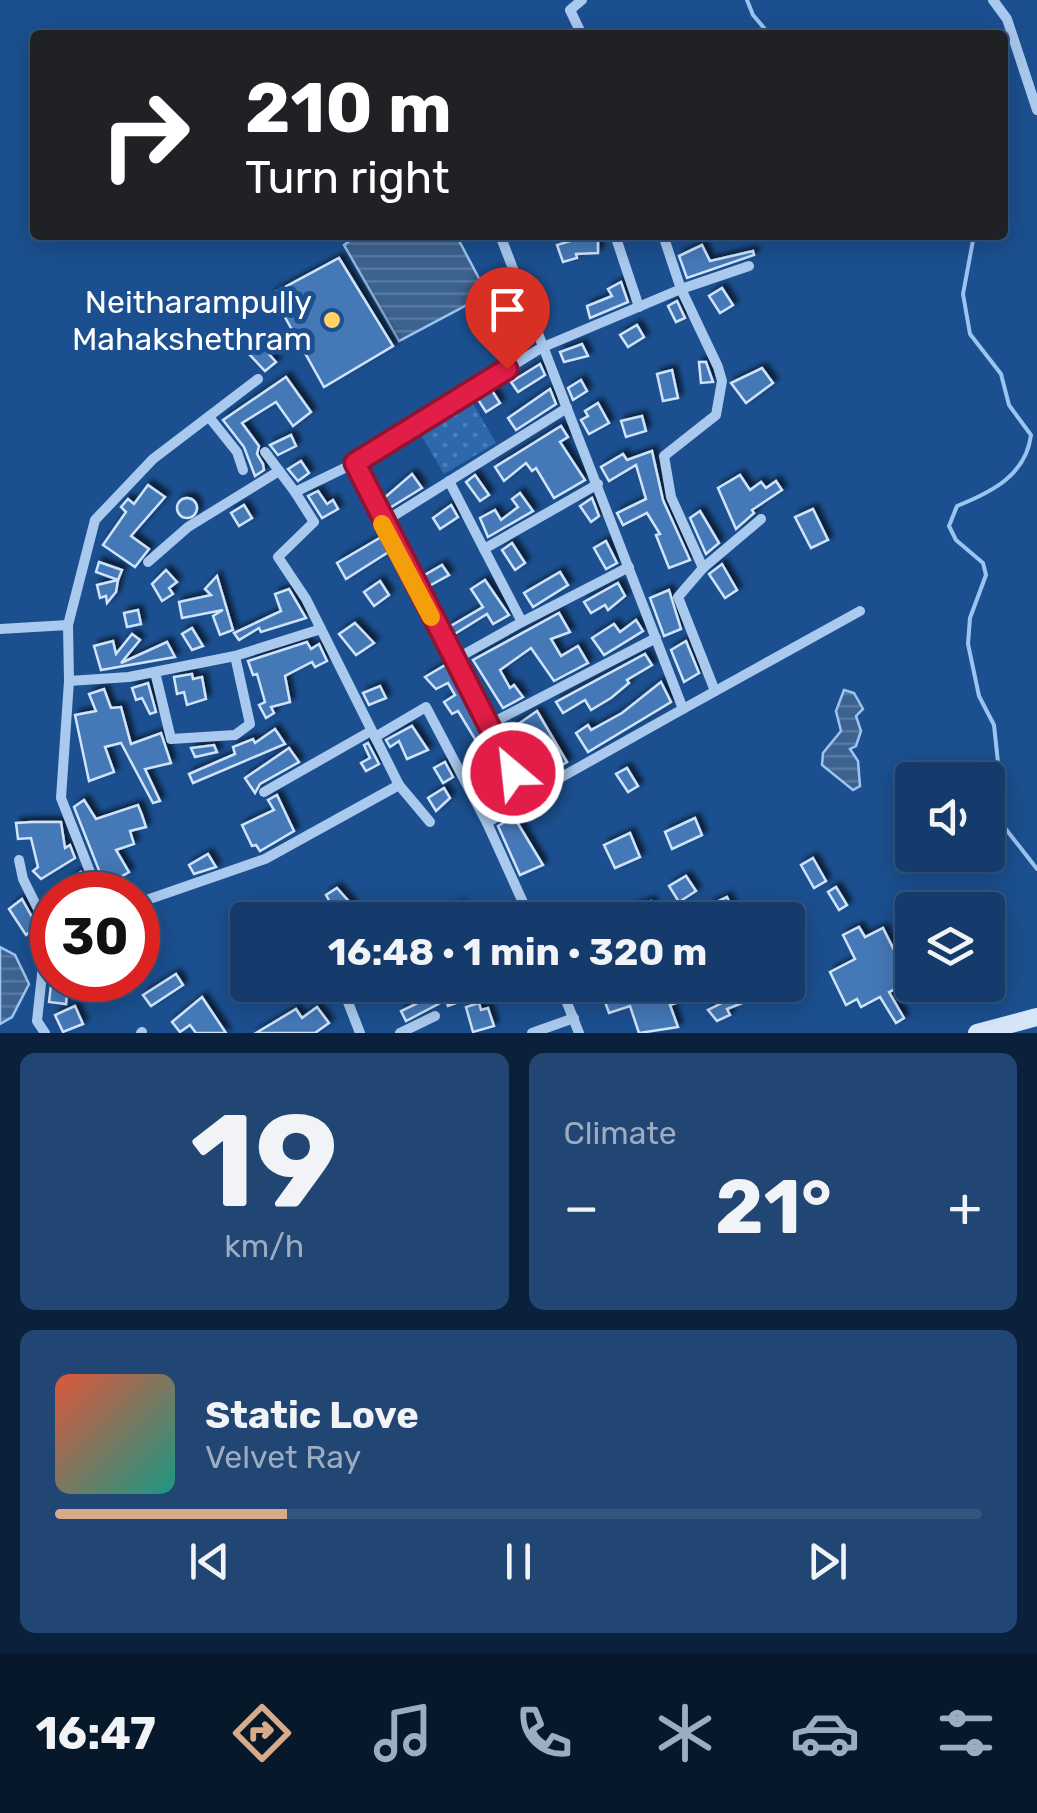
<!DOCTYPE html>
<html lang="en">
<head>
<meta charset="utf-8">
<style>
  :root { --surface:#143b6b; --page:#214673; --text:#f1f3f6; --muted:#9dadc1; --line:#33557e; --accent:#d6ab8b }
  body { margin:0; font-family:Rubik,sans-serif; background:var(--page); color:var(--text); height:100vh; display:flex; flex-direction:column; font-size:38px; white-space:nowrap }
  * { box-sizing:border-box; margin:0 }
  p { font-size:32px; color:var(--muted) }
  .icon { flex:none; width:55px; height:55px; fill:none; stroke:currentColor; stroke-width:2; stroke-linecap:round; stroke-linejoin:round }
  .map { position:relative; height:1033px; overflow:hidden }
  .panel { display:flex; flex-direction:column; gap:20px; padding:20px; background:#0b203b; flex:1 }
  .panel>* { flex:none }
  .banner { position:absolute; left:30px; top:30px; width:978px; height:210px; border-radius:10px; box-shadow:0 5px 25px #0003,0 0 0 2px var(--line); background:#202124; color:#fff; overflow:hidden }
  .tools { position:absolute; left:895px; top:762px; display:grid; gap:20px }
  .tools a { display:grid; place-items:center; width:110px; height:110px; border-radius:10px; background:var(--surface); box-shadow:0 5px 25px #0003,0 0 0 2px var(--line); font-size:50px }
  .speed { position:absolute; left:30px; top:872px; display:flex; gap:20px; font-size:50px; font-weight:700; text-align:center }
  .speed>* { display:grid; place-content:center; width:130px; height:130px; border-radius:50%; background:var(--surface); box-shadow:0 5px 25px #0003,0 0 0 2px var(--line); line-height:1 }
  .speed .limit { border:15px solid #d22; background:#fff; color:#111 }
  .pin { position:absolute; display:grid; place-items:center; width:85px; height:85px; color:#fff; margin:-102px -42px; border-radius:50% 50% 50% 0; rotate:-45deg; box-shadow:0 0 10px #0007 }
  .pin .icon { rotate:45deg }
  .me { position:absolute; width:110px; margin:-55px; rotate:332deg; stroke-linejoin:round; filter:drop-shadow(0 0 8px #0008) }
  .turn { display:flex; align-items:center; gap:35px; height:210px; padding:0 50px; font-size:45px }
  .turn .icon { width:130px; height:130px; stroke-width:2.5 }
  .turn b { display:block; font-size:70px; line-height:85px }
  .big { font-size:75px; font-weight:700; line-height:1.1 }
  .panel .widget { flex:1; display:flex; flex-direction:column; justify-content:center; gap:15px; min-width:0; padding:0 35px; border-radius:15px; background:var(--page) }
  .panel .dial { align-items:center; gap:0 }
  .dial b { font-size:130px; line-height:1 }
  .song { display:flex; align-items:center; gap:30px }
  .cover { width:120px; height:120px; border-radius:15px; background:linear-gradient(135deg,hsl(10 70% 55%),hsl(170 70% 35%)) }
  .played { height:10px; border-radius:5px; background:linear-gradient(90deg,var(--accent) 25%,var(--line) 25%) }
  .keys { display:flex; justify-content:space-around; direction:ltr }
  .heat { display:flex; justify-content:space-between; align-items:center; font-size:55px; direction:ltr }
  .panel .tiles { flex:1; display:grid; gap:20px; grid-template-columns:1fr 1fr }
  .widget:last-child { grid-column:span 2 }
  .trip { position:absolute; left:230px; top:902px; width:575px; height:100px; border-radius:10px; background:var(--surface); box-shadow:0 5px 25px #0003,0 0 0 2px var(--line); font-weight:700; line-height:100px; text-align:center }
  .tab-bar { display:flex; height:160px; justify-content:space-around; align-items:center; background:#08182b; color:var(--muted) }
  .tab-bar .icon { width:70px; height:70px }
  .tab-bar .on { color:var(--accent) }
  .tab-bar b { font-size:45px; color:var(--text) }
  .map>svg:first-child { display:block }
</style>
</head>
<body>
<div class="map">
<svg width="1037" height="1033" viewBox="0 0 1037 1033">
  <defs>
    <pattern id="park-dots" width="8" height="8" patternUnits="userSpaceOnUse" patternTransform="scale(2.5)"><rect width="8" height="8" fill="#2e69ad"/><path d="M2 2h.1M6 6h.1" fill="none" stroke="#4d80b9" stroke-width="1.8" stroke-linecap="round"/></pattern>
    <pattern id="water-rules" width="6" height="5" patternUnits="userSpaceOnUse" patternTransform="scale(2.5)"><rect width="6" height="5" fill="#3c6290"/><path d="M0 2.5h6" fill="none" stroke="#597aa1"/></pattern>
    <filter id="shadow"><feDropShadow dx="4.5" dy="-4.5" stdDeviation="2.5" flood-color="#0009"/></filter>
  </defs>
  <rect width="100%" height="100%" fill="#1b4f8f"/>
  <polygon fill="url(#park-dots)" points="472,402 496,443 444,474 420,433"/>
  <g fill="url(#water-rules)" stroke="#9cc4f0" stroke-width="2.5">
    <polygon points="358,235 456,235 482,284 476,300 399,341 344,245"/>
    <polygon points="844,690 854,693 863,709 856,716 861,731 856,746 850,749 858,761 860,786 853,790 822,765 823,753 841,731 836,711"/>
    <polygon points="0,947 15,955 29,984 12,1017 0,1024"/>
  </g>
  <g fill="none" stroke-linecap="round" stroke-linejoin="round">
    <g stroke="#9cc4f0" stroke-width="4">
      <polyline points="747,0 753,15 770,35"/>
      <path d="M974 235 963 294 970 334 1001 374 1009 405 1031 435C1026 475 992 492 957 506L949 526 956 540 983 563 986 575 970 618 968 644 979 696 994 725 1005 828 1037 869"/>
    </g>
  </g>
  <g fill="#4478b7" stroke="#cfe3fa" stroke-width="2.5" filter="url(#shadow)">
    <polygon points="580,238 598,238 598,253 576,254 577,258 563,262 557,245"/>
    <polygon points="702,245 710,261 753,251 754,255 687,278 679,256"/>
    <polygon points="339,258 393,346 324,387 272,294"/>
    <polygon points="621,282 628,302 590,318 587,306 612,296 608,289"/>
    <polygon points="722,288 733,305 720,313 709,296"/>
    <polygon points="516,301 532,343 521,350 510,331 516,328 508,304"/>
    <polygon points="677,301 685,318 676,322 668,306"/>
    <polygon points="637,325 644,337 628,347 620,335"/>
    <polygon points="582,344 588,356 564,362 560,352"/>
    <polygon points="261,345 276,362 265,371 250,355"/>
    <polygon points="699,362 706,362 713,382 701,383"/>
    <polygon points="540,364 545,375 518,392 511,382"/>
    <polygon points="762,368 773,383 746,403 731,383"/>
    <polygon points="672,370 678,398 663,401 657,374"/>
    <polygon points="286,377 311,412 293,426 276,402 242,423 259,446 257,454 263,464 264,470 255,476 244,447 223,420"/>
    <polygon points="581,380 587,391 573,400 568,388"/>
    <polygon points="491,389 500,403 486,412 477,398"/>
    <polygon points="550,389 556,404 516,430 508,418"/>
    <polygon points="598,403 609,423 589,434 581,420 588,416 585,411"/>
    <polygon points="642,416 646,431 626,437 621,421"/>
    <polygon points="561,426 568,437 560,442 585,480 554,498 536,468 532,471 526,463 504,481 495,467"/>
    <polygon points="291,435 296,446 278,455 270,445"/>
    <polygon points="652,451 663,500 690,560 669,568 656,535 660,534 647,513 623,525 617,513 646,499 636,465 609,481 601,467 623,454 627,460"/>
    <polygon points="301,461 309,473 298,481 288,469"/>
    <polygon points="412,474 422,488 388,509 383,499"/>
    <polygon points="475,475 489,495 480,501 466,482"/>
    <polygon points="740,475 750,490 761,482 766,488 776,481 782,490 752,510 754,513 736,529 718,488"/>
    <polygon points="148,485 165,497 131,536 149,549 135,567 103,545 126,512 121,507 128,499 134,504"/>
    <polygon points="318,491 327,504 333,500 338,509 322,518 308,496"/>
    <polygon points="520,493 533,511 488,537 480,518 495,510 501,520 518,507 512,499"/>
    <circle cx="187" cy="508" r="10"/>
    <polygon points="592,498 599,516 591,522 580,506"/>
    <polygon points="244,505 252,518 239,526 231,513"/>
    <polygon points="451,505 458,517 440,529 433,518"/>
    <polygon points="813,509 828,540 811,548 795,517"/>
    <polygon points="700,511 719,543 706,554 690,518"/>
    <polygon points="383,536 390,551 346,579 337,563"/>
    <polygon points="606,541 617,563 606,569 594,548"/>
    <polygon points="512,543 525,563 515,570 502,550"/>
    <polygon points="99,562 122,570 118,580 96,572"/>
    <polygon points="722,564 737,590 725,598 709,574"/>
    <polygon points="442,565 449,575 429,586 423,576"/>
    <polygon points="166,570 177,582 169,588 173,594 162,601 152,584"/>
    <polygon points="560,572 568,585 533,607 524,593"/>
    <polygon points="217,576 233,630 220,635 213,616 223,610 182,618 179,602 211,595 205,589"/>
    <polygon points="118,580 116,592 107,603 106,596 100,598 97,585"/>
    <polygon points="485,580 509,615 493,624 487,614 453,635 449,627 483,607 471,589"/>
    <polygon points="380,581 389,595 374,606 364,592"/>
    <polygon points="618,583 625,596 608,610 605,605 591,613 584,602"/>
    <polygon points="289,589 306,618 261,632 259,628 239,640 234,633 281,611 275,594"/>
    <polygon points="669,590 681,629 664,636 650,598"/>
    <polygon points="138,610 141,624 127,627 124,613"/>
    <polygon points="559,613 570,632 551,639 561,656 578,646 588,663 554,681 531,648 500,670 510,688 514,685 523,697 503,708 473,660"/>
    <polygon points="636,620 643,631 604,655 592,638 614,624 620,632"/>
    <polygon points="355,623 374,643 356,655 339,634"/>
    <polygon points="192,628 203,646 192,650 182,634"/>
    <polygon points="132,634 140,640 121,663 167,642 175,657 101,670 94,646 113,641 116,654"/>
    <polygon points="686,641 699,673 684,682 671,650"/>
    <polygon points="307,642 311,649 319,644 327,661 315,667 312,662 285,676 290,702 271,707 274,713 266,718 259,705 265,702 257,674 253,675 248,661"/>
    <polygon points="645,654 652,665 627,680 629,683 611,698 591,710 585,700 563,713 556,702"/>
    <polygon points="447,664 479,724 485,748 481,749 458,711 452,714 444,702 455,695 448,683 436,689 425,677"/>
    <polygon points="192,674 193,679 202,677 206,699 187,705 184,692 177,694 174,677"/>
    <polygon points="661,682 671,702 588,752 576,733 588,725 591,730 622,713"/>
    <polygon points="148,683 156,712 150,714 142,698 136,700 132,688"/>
    <polygon points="380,686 386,698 369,705 363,693"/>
    <polygon points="104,689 111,708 121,707 131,744 161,733 171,763 145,769 160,801 153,803 121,743 105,747 114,772 89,781 75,715 96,711 89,694"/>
    <polygon points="537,711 567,762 537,780 504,734"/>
    <polygon points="412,726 428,750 407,759 399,741 390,747 386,740"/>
    <polygon points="275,729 285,744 193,783 189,774 235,754 233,747 253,739 255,743"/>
    <polygon points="368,743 379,764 366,771 361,763 370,758 364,745"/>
    <polygon points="214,745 217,752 195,757 191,748"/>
    <polygon points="289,748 299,762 260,784 255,793 245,778"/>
    <polygon points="445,762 453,777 443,783 434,768"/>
    <polygon points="627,768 638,786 628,792 616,774"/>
    <polygon points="508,781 514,793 502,800 495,788"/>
    <polygon points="444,788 450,798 436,811 428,798"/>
    <polygon points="277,795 294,831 260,851 256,845 252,846 242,825 274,810 268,800"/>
    <polygon points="84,800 96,819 138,805 142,815 146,827 130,831 134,844 116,850 129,872 117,879 115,876 104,883 74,807"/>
    <polygon points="514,817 543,865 520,875 498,826"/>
    <polygon points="695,818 702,835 672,849 665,832"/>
    <polygon points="32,822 61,822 65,848 70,845 75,858 41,879 33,871 38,867 31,838 18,839 16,823"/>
    <polygon points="630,833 640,857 615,868 604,845"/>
    <polygon points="208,854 216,867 194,874 189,865"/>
    <polygon points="813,858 826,881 814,888 801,865"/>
    <polygon points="81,872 90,895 75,895 69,880"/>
    <polygon points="686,876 696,891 679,902 669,886"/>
    <polygon points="836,887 847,905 839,910 828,892"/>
    <polygon points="337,888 353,906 336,918 319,920 315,912 331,904 326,895"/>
    <polygon points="727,897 738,920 717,920 710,905"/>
    <polygon points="22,899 37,926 26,935 9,909"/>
    <polygon points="651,901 658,920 603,920 603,919"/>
    <polygon points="461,905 465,916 442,920 439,912"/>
    <polygon points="859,927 865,937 883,928 910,982 889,992 904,1018 896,1023 880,997 861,1007 857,999 846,1005 830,972 855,959 843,935"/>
    <polygon points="176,974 183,985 151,1006 143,995"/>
    <polygon points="51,985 68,987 66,1004 49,1002"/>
    <polygon points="407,985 419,985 425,998 442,989 440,985 452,985 459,1002 448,1006 446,1000 406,1021 401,1011 416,1004"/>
    <polygon points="599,985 676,985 682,1001 670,1005 678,1027 639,1033 630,1006 609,1013"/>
    <polygon points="732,985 750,985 755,998 727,1009 730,1015 717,1021 708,1010 736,996"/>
    <polygon points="202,997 226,1033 196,1033 190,1025 180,1032 172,1022"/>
    <polygon points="479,1003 481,1010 488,1008 494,1026 473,1032 466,1007"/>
    <polygon points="75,1006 83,1024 63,1032 55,1015"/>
    <polygon points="317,1007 329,1023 315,1033 256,1033 296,1009 302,1018"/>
  </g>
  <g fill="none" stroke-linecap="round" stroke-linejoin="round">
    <g stroke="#a9c9ee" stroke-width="10">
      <polyline points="993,0 1007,19 1037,110"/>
      <polyline points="582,35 570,10 582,0"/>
      <polyline points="500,235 683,709 526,797"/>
      <polyline points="615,235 639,307"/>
      <polyline points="209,417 237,452 243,470"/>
      <polyline points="265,452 295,492"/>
      <polyline points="355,463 295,492 314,522 278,557 306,599 399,785"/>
      <polyline points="449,481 484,549 598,484"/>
      <polyline points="382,523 567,408"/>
      <polyline points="484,549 522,622 629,567"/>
      <polyline points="148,562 188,527 279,471"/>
      <polyline points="703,568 671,497 664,456 716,415 722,381 718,367 681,289 749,266"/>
      <polyline points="68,625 95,520 153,459 258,379"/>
      <polyline points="0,629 68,625 69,681 61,798 99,895"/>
      <polyline points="235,656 321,629"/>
      <polyline points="454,660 522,622"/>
      <polyline points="69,681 129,677 235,656 250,724 235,735 171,739 155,672"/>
      <polyline points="715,691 678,597 703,568 761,519"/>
      <polyline points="683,709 860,611"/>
      <polyline points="488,725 656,638"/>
      <polyline points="375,737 426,707 487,823"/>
      <polyline points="264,792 371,731"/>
      <polyline points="19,860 23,879 52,937"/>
      <polyline points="138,903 265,859 399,785 430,822"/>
      <polyline points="511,920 528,913"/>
      <polyline points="531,920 487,823 526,797 355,463 541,348 681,289 663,235"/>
      <polyline points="354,985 344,992 360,1033"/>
      <polyline points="560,985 579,1033"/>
      <polyline points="45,1033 37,1021 44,956 52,947"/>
      <polyline points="141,1033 142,1032"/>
      <polyline points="400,1033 435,1016"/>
      <polyline points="532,1033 574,1018"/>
    </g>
    <polyline stroke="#d6e6fa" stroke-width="18" points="977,1033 1037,1017"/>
  </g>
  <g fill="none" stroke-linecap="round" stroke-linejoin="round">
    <defs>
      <polyline id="route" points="507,369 355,463 513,773"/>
    </defs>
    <use href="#route" stroke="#92132f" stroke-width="25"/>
    <use href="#route" stroke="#e11d48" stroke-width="18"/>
    <polyline stroke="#f59e0b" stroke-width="18" points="382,524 431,617"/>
  </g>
  <circle fill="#ffd166" stroke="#1b4f8f" stroke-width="4" cx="332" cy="320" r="10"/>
  <g text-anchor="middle" stroke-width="10" stroke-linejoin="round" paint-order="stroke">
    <g font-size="32" fill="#fff" stroke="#1b4f8f" text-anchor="end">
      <text x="312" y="313">Neitharampully<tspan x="312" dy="37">Mahakshethram</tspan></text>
    </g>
  </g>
</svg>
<div class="tools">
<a><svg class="icon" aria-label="sound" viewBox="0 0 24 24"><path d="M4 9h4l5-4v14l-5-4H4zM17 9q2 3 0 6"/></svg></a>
<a><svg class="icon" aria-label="layers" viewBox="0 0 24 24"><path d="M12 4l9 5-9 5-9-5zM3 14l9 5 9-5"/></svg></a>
</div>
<div class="speed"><div class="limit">30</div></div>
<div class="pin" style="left:507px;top:369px;background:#d93025"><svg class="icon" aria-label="arrive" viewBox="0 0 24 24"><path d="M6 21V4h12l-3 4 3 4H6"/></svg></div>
<svg class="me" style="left:513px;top:773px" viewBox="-20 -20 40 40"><circle r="17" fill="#e11d48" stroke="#fff" stroke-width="3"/><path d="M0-11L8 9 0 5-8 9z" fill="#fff"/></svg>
<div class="trip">16:48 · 1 min · 320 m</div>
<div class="banner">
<div class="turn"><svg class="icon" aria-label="right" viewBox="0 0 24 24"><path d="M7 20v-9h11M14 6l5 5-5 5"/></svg><div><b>210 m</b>Turn right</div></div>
</div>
</div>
<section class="panel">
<div class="tiles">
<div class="widget dial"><b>19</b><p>km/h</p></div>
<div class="widget"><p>Climate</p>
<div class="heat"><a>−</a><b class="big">21°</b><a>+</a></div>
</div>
<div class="widget">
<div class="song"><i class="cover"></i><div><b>Static Love</b><p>Velvet Ray</p></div></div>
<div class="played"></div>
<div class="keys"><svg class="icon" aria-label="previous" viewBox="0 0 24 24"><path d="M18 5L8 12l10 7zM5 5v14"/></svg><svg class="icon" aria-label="pause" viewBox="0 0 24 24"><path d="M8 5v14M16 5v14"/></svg><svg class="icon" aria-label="next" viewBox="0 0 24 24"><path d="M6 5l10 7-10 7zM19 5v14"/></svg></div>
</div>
</div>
</section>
<nav class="tab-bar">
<b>16:47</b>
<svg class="icon on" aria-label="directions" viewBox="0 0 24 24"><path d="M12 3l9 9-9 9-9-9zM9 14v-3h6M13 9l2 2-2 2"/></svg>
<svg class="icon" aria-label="music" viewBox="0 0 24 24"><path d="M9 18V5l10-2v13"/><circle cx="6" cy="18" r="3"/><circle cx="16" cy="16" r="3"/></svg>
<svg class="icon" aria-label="phone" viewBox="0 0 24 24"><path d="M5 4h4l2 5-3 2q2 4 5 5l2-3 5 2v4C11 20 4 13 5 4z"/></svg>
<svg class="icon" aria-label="climate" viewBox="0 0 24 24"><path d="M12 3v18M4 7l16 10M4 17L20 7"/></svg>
<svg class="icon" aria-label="car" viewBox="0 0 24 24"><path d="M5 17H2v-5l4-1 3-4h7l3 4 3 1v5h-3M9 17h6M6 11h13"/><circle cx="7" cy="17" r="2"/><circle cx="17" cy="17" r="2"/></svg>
<svg class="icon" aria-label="filters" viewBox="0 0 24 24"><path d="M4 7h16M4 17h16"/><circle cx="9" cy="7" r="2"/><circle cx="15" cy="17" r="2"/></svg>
</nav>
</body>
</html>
